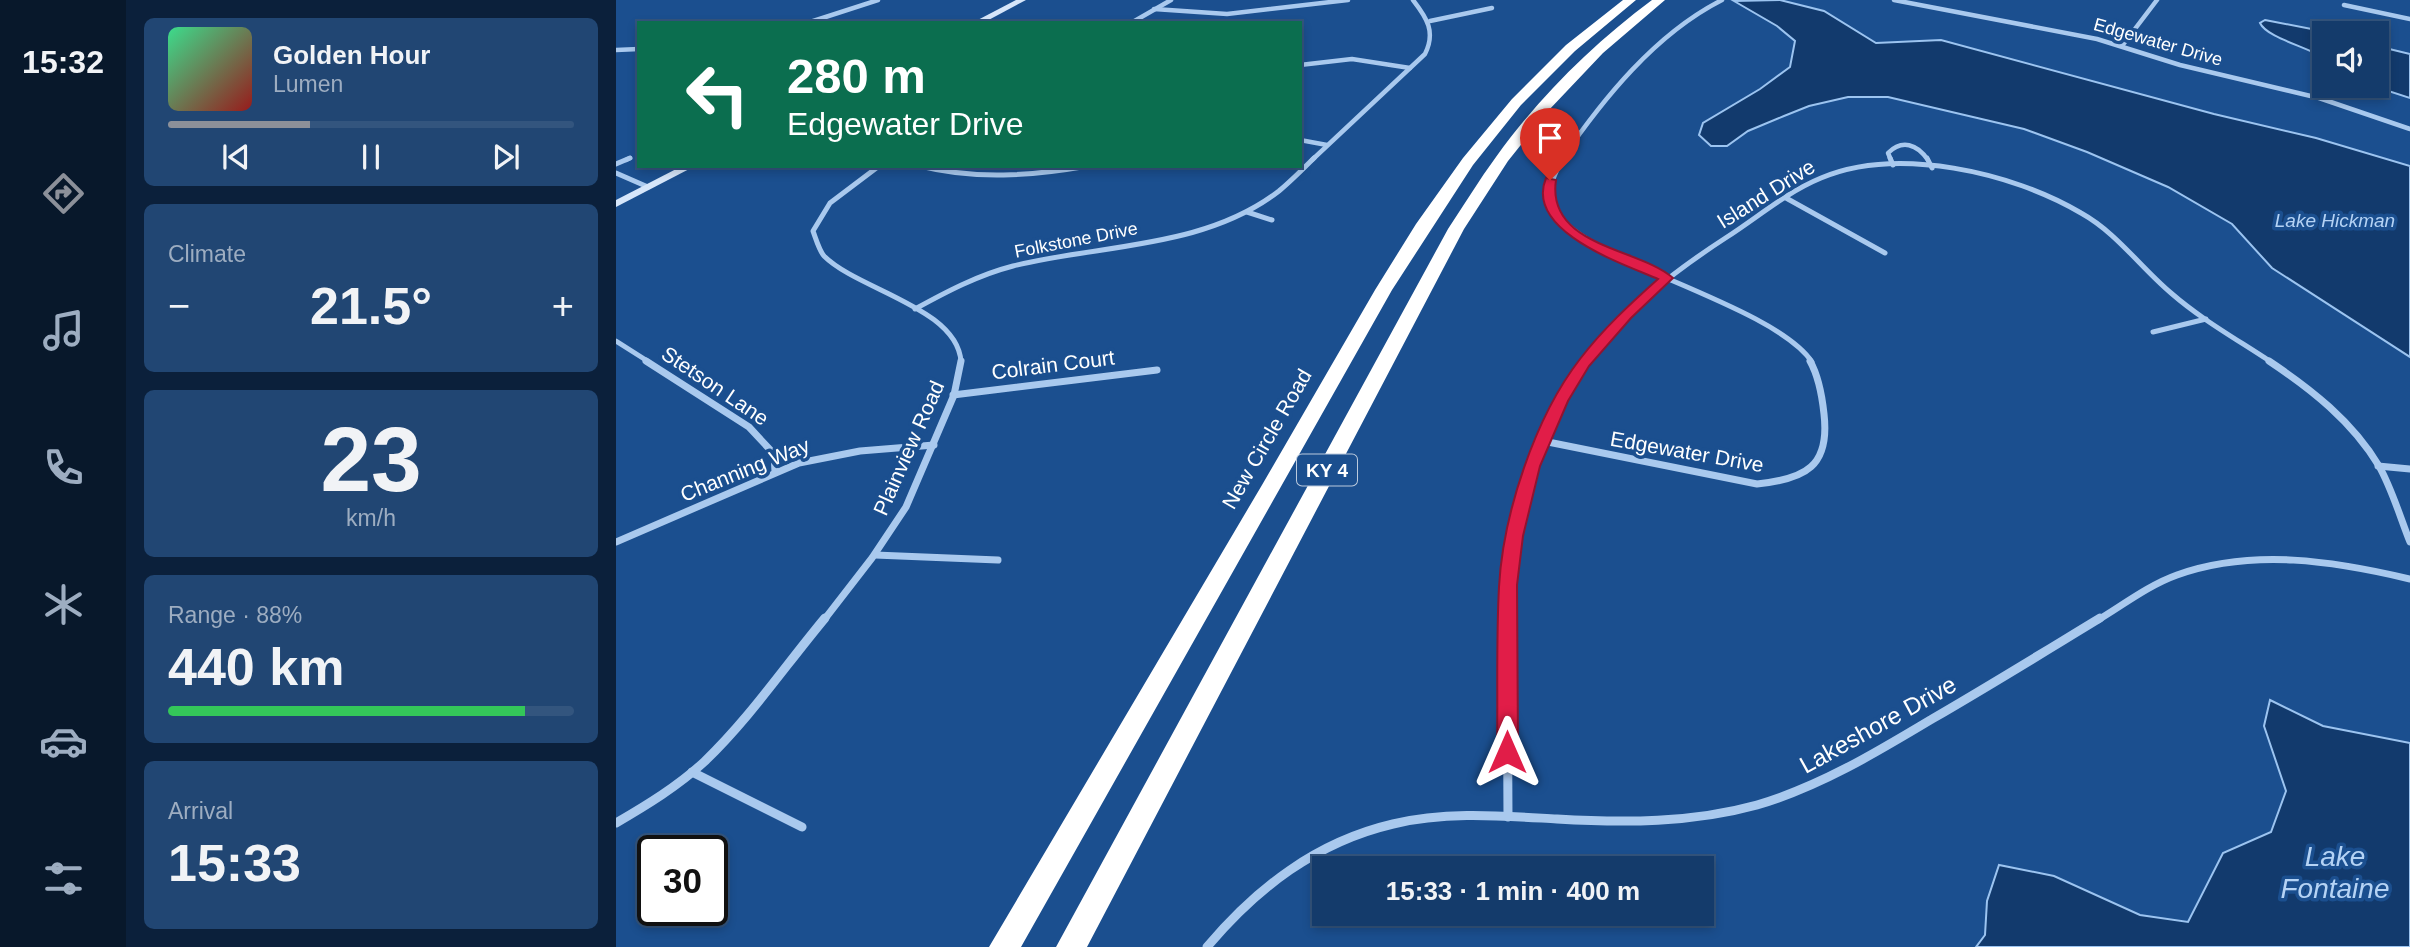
<!DOCTYPE html>
<html lang="en">
<head>
<meta charset="utf-8">
<style>
  :root { --surface:#143b6b; --page:#214673; --text:#f1f3f6; --muted:#9dadc1; --line:#33557e; --accent:#8c9099 }
  body { margin:0; font-family:Helvetica,sans-serif; background:var(--page); color:var(--text); height:100vh; display:flex; flex-direction:column; font-size:26px; white-space:nowrap }
  * { box-sizing:border-box; margin:0 }
  p { font-size:23px; color:var(--muted) }
  .icon { flex:none; width:38px; height:38px; fill:none; stroke:currentColor; stroke-width:2; stroke-linecap:round; stroke-linejoin:round }
  .map { position:relative; flex:1; overflow:hidden }
  .sheet { display:flex; flex-direction:column; gap:18px; padding:18px; background:#0b203b; width:490px }
  .sheet>* { flex:none }
  .hud { position:absolute; left:21px; top:21px; width:665px; height:147px; border-radius:0px; box-shadow:0 4px 10px #0003,0 0 0 2px var(--line); background:#0b6e4f; color:#fff; overflow:hidden }
  .fabs { position:absolute; left:1696px; top:21px; display:grid; gap:14px }
  .fabs a { display:grid; place-items:center; width:77px; height:77px; border-radius:0px; background:var(--surface); box-shadow:0 4px 10px #0003,0 0 0 2px var(--line); font-size:35px }
  .speed { position:absolute; left:21px; top:835px; display:flex; gap:14px; font-size:35px; font-weight:700; text-align:center }
  .speed>* { display:grid; place-content:center; width:91px; height:91px; border-radius:50%; background:var(--surface); box-shadow:0 4px 10px #0003,0 0 0 2px var(--line); line-height:1 }
  .speed .limit { border:4px solid #111; border-radius:10px; background:#fff; color:#111 }
  .pin { position:absolute; display:grid; place-items:center; width:60px; height:60px; color:#fff; margin:-72px -30px; border-radius:50% 50% 50% 0; rotate:-45deg; box-shadow:0 0 7px #0007 }
  .pin .icon { rotate:45deg }
  .me { position:absolute; width:77px; margin:-38px; rotate:0deg; stroke-linejoin:round; filter:drop-shadow(0 0 5px #0008) }
  .turn { display:flex; align-items:center; gap:24px; height:147px; padding:0 35px; font-size:32px }
  .turn .icon { width:91px; height:91px; stroke-width:2.5 }
  .turn b { display:block; font-size:49px; line-height:60px }
  .big { font-size:52px; font-weight:700; line-height:1.1 }
  .sheet .card { flex:1; display:flex; flex-direction:column; justify-content:center; gap:10px; min-width:0; padding:0 24px; border-radius:10px; background:var(--page) }
  .sheet .dial { align-items:center; gap:0 }
  .dial b { font-size:91px; line-height:1 }
  .song { display:flex; align-items:center; gap:21px }
  .cover { width:84px; height:84px; border-radius:10px; background:linear-gradient(135deg,hsl(150 70% 55%),hsl(0 70% 35%)) }
  .played { height:7px; border-radius:4px; background:linear-gradient(90deg,var(--accent) 35%,var(--line) 35%) }
  .keys { display:flex; justify-content:space-around; direction:ltr }
  .heat { display:flex; justify-content:space-between; align-items:center; font-size:38px; direction:ltr }
  .charge { height:10px; border-radius:5px; background:linear-gradient(90deg,#34c759 88%,var(--line) 0) }
  .trip { position:absolute; left:696px; top:856px; width:402px; height:70px; border-radius:0px; background:var(--surface); box-shadow:0 4px 10px #0003,0 0 0 2px var(--line); font-weight:700; line-height:70px; text-align:center }
  main { display:flex; flex:1; min-height:0 }
  .menu { display:flex; flex-direction:column; width:126px; justify-content:space-around; align-items:center; background:#08182b; color:var(--muted) }
  .menu .icon { width:49px; height:49px }
  .menu .active { color:var(--accent) }
  .menu b { font-size:32px; color:var(--text) }
  .map>svg:first-child { display:block }
</style>
</head>
<body>
<main>
<nav class="menu">
<b>15:32</b>
<svg class="icon active" aria-label="directions" viewBox="0 0 24 24"><path d="M12 3l9 9-9 9-9-9zM9 14v-3h6M13 9l2 2-2 2"/></svg>
<svg class="icon" aria-label="music" viewBox="0 0 24 24"><path d="M9 18V5l10-2v13"/><circle cx="6" cy="18" r="3"/><circle cx="16" cy="16" r="3"/></svg>
<svg class="icon" aria-label="phone" viewBox="0 0 24 24"><path d="M5 4h4l2 5-3 2q2 4 5 5l2-3 5 2v4C11 20 4 13 5 4z"/></svg>
<svg class="icon" aria-label="climate" viewBox="0 0 24 24"><path d="M12 3v18M4 7l16 10M4 17L20 7"/></svg>
<svg class="icon" aria-label="car" viewBox="0 0 24 24"><path d="M5 17H2v-5l4-1 3-4h7l3 4 3 1v5h-3M9 17h6M6 11h13"/><circle cx="7" cy="17" r="2"/><circle cx="17" cy="17" r="2"/></svg>
<svg class="icon" aria-label="filters" viewBox="0 0 24 24"><path d="M4 7h16M4 17h16"/><circle cx="9" cy="7" r="2"/><circle cx="15" cy="17" r="2"/></svg>
</nav>
<section class="sheet">
<div class="card">
<div class="song"><i class="cover"></i><div><b>Golden Hour</b><p>Lumen</p></div></div>
<div class="played"></div>
<div class="keys"><svg class="icon" aria-label="previous" viewBox="0 0 24 24"><path d="M18 5L8 12l10 7zM5 5v14"/></svg><svg class="icon" aria-label="pause" viewBox="0 0 24 24"><path d="M8 5v14M16 5v14"/></svg><svg class="icon" aria-label="next" viewBox="0 0 24 24"><path d="M6 5l10 7-10 7zM19 5v14"/></svg></div>
</div>
<div class="card"><p>Climate</p>
<div class="heat"><a>−</a><b class="big">21.5°</b><a>+</a></div>
</div>
<div class="card dial"><b>23</b><p>km/h</p></div>
<div class="card"><p>Range · 88%</p><b class="big">440 km</b><div class="charge"></div></div>
<div class="card"><p>Arrival</p><b class="big">15:33</b></div>
</section>
<div class="map">
<svg width="1794" height="947" viewBox="0 0 1794 947">
  <rect width="100%" height="100%" fill="#1b4f8f"/>
  <g fill="#123a6d" stroke="#9cc4f0" stroke-width="2">
    <polygon points="1164,0 1208,11 1260,43 1325,40 1598,114 1700,138 1794,166 1794,357 1656,268 1616,224 1552,187 1471,152 1408,129 1272,97 1232,97 1193,106 1168,116 1132,131 1111,146 1095,146 1083,135 1087,123 1144,89 1174,67 1179,41 1161,26 1118,1"/>
    <path d="M1649 20 1716 33H1708V58C1692 47 1651 38 1644 23Z"/>
    <polygon points="1761,46 1794,54 1794,98 1757,86 1760,86"/>
    <polygon points="1654,700 1707,726 1794,743 1794,947 1360,947 1369,935 1371,901 1383,865 1438,876 1524,915 1572,922 1607,853 1655,832 1670,791 1648,726"/>
  </g>
  <g fill="none" stroke-linecap="round" stroke-linejoin="round">
    <g stroke="#a9c9ee" stroke-width="4.5">
      <polyline points="1278,0 1481,39 1564,65 1703,98 1794,129"/>
      <polyline points="1728,5 1794,19"/>
      <polyline points="538,9 611,14 732,0"/>
      <polyline points="814,21 876,8"/>
      <polyline points="191,23 262,0"/>
      <polyline points="515,23 555,0"/>
      <polyline points="1506,46 1541,0"/>
      <polyline points="0,50 23,49"/>
      <polyline points="684,65 736,59 794,68"/>
      <polyline points="684,140 711,145"/>
      <polyline points="10,160 14,158"/>
      <path d="M696 160 809 54C820 32 811 18 797 0"/>
      <path d="M945 160C987 99 1039 34 1106 0"/>
      <path d="M1275 160 1272 153C1286 139 1301 144 1312 160"/>
    </g>
    <g stroke="#a9c9ee" stroke-width="5">
      <path d="M946 158 933 188C935 196 937 207 941 214 952 228 969 238 984 247 1035 277 1167 317 1196 362"/>
      <polyline points="1274,158 1277,165"/>
      <polyline points="1311,158 1316,168"/>
      <polyline points="0,164 14,158"/>
      <path d="M263 166 214 203 197 231C200 239 203 250 208 256 242 290 342 308 345 362"/>
      <path d="M304 166C360 180 415 176 472 166"/>
      <polyline points="0,173 32,187"/>
      <polyline points="1170,198 1269,253"/>
      <polyline points="631,212 656,220"/>
      <path d="M299 309C330 292 362 275 397 266 485 244 588 249 663 191 675 181 687 169 698 158"/>
      <polyline points="1537,332 1590,319"/>
      <polyline points="0,341 33,362"/>
      <path d="M970 362C1008 310 1057 272 1111 237 1142 217 1171 192 1205 178 1281 146 1396 172 1465 213 1501 233 1524 267 1555 293 1586 320 1622 340 1655 362"/>
    </g>
    <g stroke="#a9c9ee" stroke-width="7">
      <polyline points="30,361 133,427 158,454 159,472"/>
      <path d="M1653 361C1695 389 1736 421 1763 466 1776 489 1784 517 1794 542"/>
      <polyline points="337,395 541,370"/>
      <path d="M927 441 1141 484C1190 479 1214 466 1208 414 1206 395 1203 377 1194 361"/>
      <polyline points="1762,466 1794,469"/>
      <polyline points="0,542 183,463 244,451 318,445"/>
      <polyline points="259,555 382,560"/>
      <polyline points="208,620 256,558 290,507 338,395 345,361"/>
      <path d="M891 620C894 527 916 436 971 361"/>
      <path d="M1482 620C1507 605 1533 585 1561 575 1637 548 1718 561 1794 579"/>
    </g>
    <g stroke="#a9c9ee" stroke-width="9">
      <polyline points="891,618 892,817"/>
      <polyline points="76,772 186,827"/>
      <path d="M0 823C31 805 62 786 88 762 133 719 169 666 209 618"/>
      <path d="M591 947C641 888 700 842 777 824 830 811 887 816 941 819 1008 823 1076 823 1141 805 1203 787 1261 752 1316 719 1373 686 1428 652 1484 618"/>
    </g>
    <g fill="#d6e6fa" fill-rule="evenodd">
      <polygon points="400,0 410,0 367,23 356,23"/>
      <polygon points="66,166 79,166 0,207 0,200"/>
    </g>
    <g fill="#fff" fill-rule="evenodd">
      <polygon points="1007,0 1020,0 959,51 905,105 857,165 776,290 405,947 373,947 646,485 759,290 800,224 847,158 896,99 950,45"/>
      <path d="M1036 0H1049L987 53 932 111 892 161 848 229 471 947H440L832 229C848 205 863 180 880 157 923 97 977 44 1036 0Z"/>
    </g>
  </g>
  <path fill="#e11d48" stroke="#92132f" stroke-width="2" d="M930 178 940 180C930 247 1024 248 1057 278L1015 318 973 366 952 401 924 466 907 536 901 585 902 752 899 758 891 761 884 758 881 752C882 697 880 641 883 587 887 514 919 417 964 359 987 329 1014 304 1042 279 1007 264 908 231 930 178Z"/>
  <g text-anchor="middle" stroke-width="7" stroke-linejoin="round" paint-order="stroke">
    <g font-size="18" fill="#fff" stroke="#1b4f8f">
      <text transform="translate(1542 42) rotate(16)" y="6">Edgewater Drive</text>
      <text transform="translate(460 240) rotate(-11)" y="6">Folkstone Drive</text>
    </g>
    <g font-size="19" font-style="italic" fill="#b5d3f5" stroke="#1b4f8f">
      <text x="1719" y="227">Lake Hickman</text>
    </g>
    <rect fill="#1b4f8f" stroke="#bbcadd" stroke-width="2" x="681" y="454.5" width="60" height="31" rx="5"/>
    <g font-size="19" font-weight="bold" fill="#fff">
      <text x="711" y="477">KY 4</text>
    </g>
    <g font-size="21" fill="#fff" stroke="#1b4f8f">
      <text transform="translate(1150 194) rotate(-32)" y="7">Island Drive</text>
      <text transform="translate(437 365) rotate(-7)" y="7">Colrain Court</text>
      <text transform="translate(99 386) rotate(34)" y="7">Stetson Lane</text>
      <text transform="translate(651 439) rotate(-60)" y="7">New Circle Road</text>
      <text transform="translate(293 448) rotate(-66)" y="7">Plainview Road</text>
      <text transform="translate(1071 452) rotate(10)" y="7">Edgewater Drive</text>
      <text transform="translate(129 470) rotate(-22)" y="7">Channing Way</text>
    </g>
    <g font-size="24" fill="#fff" stroke="#1b4f8f">
      <text transform="translate(1262 725) rotate(-29)" y="8">Lakeshore Drive</text>
    </g>
    <g font-size="28" font-style="italic" fill="#b5d3f5" stroke="#1b4f8f">
      <text x="1719" y="866">Lake<tspan x="1719" dy="32">Fontaine</tspan></text>
    </g>
  </g>
</svg>
<div class="fabs">
<a><svg class="icon" aria-label="sound" viewBox="0 0 24 24"><path d="M4 9h4l5-4v14l-5-4H4zM17 9q2 3 0 6"/></svg></a>
</div>
<div class="speed"><div class="limit">30</div></div>
<div class="pin" style="left:934px;top:180px;background:#d93025"><svg class="icon" aria-label="arrive" viewBox="0 0 24 24"><path d="M6 21V4h12l-3 4 3 4H6"/></svg></div>
<svg class="me" style="left:891px;top:752px" viewBox="-20 -20 40 40"><path d="M0-17L14 15 0 8-14 15z" fill="#e11d48" stroke="#fff" stroke-width="4"/></svg>
<div class="trip">15:33 · 1 min · 400 m</div>
<div class="hud">
<div class="turn"><svg class="icon" aria-label="left" viewBox="0 0 24 24"><path d="M17 20v-9H6M10 6l-5 5 5 5"/></svg><div><b>280 m</b>Edgewater Drive</div></div>
</div>
</div>
</main>
</body>
</html>
